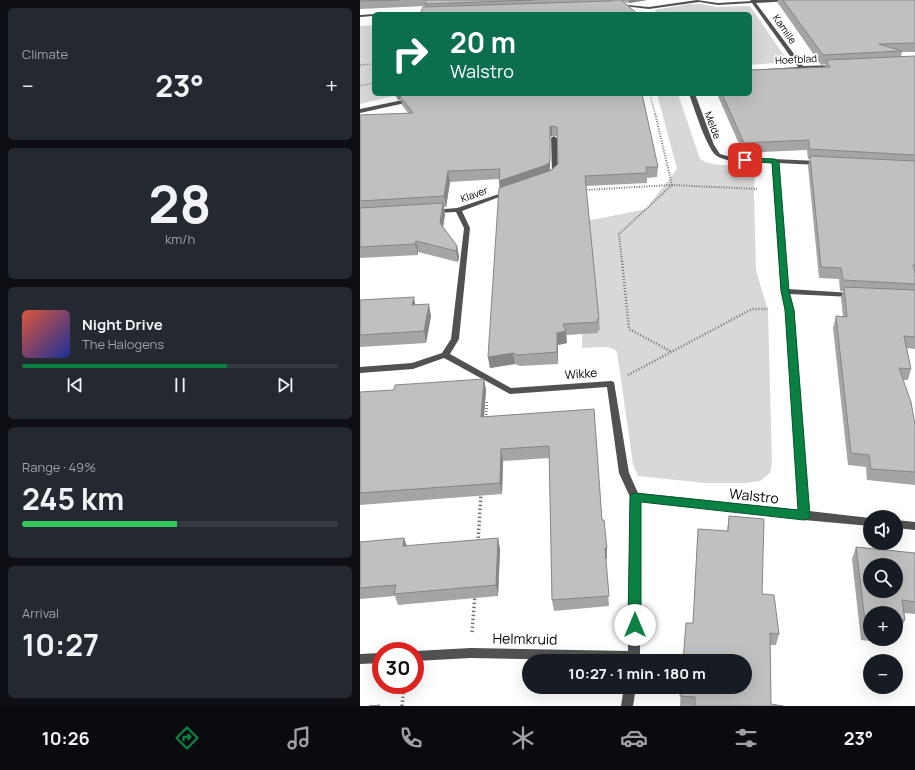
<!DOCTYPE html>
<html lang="en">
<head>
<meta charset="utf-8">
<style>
  :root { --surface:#171b24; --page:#242831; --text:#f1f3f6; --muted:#9ea1a6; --line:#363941; --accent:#0b8043 }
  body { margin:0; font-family:Manrope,sans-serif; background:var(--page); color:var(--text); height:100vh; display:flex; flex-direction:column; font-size:15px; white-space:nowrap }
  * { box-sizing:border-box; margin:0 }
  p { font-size:13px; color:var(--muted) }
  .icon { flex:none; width:22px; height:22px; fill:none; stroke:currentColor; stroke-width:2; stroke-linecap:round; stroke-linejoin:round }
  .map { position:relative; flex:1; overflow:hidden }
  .drawer { display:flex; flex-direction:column; gap:8px; padding:8px; background:#0d0f14; width:360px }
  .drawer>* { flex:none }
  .guide { position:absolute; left:12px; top:12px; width:380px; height:84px; border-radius:6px; box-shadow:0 4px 16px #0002; background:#0b6e4f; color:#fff; overflow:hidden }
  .controls { position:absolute; left:503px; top:510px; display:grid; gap:8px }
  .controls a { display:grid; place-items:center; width:40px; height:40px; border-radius:50%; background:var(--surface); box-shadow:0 4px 16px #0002; font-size:20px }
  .speed { position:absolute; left:12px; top:642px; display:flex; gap:8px; font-size:20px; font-weight:700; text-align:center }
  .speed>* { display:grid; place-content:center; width:52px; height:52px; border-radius:50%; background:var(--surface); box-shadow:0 4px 16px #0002; line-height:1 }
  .speed .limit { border:6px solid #d22; background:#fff; color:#111 }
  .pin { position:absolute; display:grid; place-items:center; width:34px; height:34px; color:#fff; margin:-17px; border-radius:8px; box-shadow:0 2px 6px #0006 }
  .me { position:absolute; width:44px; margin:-22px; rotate:0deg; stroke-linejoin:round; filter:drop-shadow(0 0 3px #0008) }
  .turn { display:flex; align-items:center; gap:14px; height:84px; padding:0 12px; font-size:18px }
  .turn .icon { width:52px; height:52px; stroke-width:2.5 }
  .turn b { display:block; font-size:28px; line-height:34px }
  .big { font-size:30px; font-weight:700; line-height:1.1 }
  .drawer .tile { flex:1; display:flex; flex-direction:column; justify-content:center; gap:6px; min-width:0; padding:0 14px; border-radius:6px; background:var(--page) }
  .drawer .dial { align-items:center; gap:0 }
  .dial b { font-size:52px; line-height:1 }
  .song { display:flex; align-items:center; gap:12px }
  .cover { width:48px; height:48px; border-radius:6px; background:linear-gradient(135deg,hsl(10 70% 55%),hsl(230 70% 35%)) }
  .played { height:4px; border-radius:2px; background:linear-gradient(90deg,var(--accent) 65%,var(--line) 65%) }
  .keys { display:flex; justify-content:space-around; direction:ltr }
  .heat { display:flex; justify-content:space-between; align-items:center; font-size:22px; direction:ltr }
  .charge { height:6px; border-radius:3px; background:linear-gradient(90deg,#34c759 49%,var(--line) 0) }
  .trip { position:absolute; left:162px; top:654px; width:230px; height:40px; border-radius:20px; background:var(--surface); box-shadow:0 4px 16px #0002; font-weight:700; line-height:40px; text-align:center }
  .tabs { display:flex; height:64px; justify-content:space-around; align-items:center; background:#090b0e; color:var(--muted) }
  .tabs .icon { width:28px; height:28px }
  .tabs .on { color:var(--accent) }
  .tabs b { font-size:18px; color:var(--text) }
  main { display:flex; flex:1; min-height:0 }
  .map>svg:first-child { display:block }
</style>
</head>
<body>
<main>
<section class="drawer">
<div class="tile"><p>Climate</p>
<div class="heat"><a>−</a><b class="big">23°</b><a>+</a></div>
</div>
<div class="tile dial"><b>28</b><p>km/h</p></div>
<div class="tile">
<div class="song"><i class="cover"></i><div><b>Night Drive</b><p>The Halogens</p></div></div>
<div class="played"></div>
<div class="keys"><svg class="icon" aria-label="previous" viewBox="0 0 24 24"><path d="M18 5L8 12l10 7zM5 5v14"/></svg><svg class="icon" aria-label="pause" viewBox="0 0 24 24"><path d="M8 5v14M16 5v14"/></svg><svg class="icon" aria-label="next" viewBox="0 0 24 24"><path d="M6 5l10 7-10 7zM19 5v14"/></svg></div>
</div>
<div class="tile"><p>Range · 49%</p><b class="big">245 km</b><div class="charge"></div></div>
<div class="tile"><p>Arrival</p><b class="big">10:27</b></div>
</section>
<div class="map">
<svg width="555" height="706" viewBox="0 0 555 706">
  <rect width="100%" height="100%" fill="#fff"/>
  <g fill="#d8d8d8">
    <polygon points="330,4 342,4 356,7 390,6 425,57 414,63 390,65 390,14 299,14 294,10"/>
    <polygon points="14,25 14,94 41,94 0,104 0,26"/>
    <path d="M297 94H318L340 159C353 168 376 164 392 164L395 169 394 193 396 269 399 281 408 310 412 464 410 473 400 481 386 483H345L278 476 273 464 257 352C251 344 231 348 222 348V222L286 209 317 169Z"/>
  </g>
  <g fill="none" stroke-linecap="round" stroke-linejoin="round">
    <g stroke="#737373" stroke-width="1.5" stroke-dasharray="0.5 1" stroke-linecap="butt">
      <polyline points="0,65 14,64"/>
      <polyline points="0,86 14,83"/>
      <polyline points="290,94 295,114"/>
    </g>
    <g stroke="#737373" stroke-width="2" stroke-dasharray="1 1.5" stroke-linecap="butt">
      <polyline points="224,190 312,185 397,189"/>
      <polyline points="262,262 259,234 312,185 295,113"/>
    </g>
    <g stroke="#737373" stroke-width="2.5" stroke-dasharray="1 2" stroke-linecap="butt">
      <polyline points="262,261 269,329 312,352"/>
      <polyline points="268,375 392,309 408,309"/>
      <polyline points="126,418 127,400"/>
    </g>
    <g stroke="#737373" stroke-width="3.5" stroke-dasharray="1.5 2.5" stroke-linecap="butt">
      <polyline points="118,542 121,493"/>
      <polyline points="112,632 115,595"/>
      <polyline points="42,706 44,685"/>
    </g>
    <g fill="#515151" fill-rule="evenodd">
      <polygon points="337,0 358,3 391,1 390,0 431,0 429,1 396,3 443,66 475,65 477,66 475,67 390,72 390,70 438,67 392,3 358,5 339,2 289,9 255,5 257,4 289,7"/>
      <polygon points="72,12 74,13 74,14 50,14 52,13"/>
      <polygon points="14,14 14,16 0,17 0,15 14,14 15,14"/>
      <path d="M329 94H335L354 145 360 154 371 157 458 161 461 163 458 165 418 163 428 289 492 293 496 295 492 297 429 294 434 309 449 511 510 518V526L444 520 440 519 280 501V661L111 658 55 661V651L111 648 268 651 270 497 259 473 247 387 150 394 84 358 53 369 0 373V367L52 363 82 353 91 339 104 228 96 212 74 213 72 212V210L97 208 145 192 147 191 150 193 102 211 110 228 99 339 90 354 151 388 251 381 254 382 269 473 278 493 439 510 426 309 421 291 412 163C397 162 369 164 357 156 347 150 334 107 329 94Z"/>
      <polygon points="52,98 54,99 54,101 0,113 0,109"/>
      <polygon points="194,136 197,138 198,173 192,178 189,176 192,173 191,138"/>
      <polygon points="536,520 555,522 555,530 536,528"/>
      <polygon points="21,653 21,663 0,664 0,654"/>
      <polygon points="264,687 276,687 273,706 261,706"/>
    </g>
  </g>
  <g fill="#a5a5a5" fill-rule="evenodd">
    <polygon points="0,0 287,0 269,3 263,2 65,7 65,6 0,9"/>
    <polygon points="418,0 555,0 555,52 542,52 541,56 555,56 555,349 547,348 551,369 548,380 543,380 555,425 555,485 507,480 506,467 488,465 473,328 476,316 483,317 481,298 483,291 480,291 479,279 459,278 448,166 450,159 448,159 447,150 383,153 357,94 390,94 465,67 465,64 461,65 418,3"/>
    <path d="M34 94H282L298 167 297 177 287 178V183L226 186 239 319 240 330H238V333L206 335 207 343 198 345V364L160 366 155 364 130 368 128 357 140 188 139 179 90 182 86 207H84L85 214 83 227 97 246 99 257 98 262 58 252V255L0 258V115L48 113 42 105 41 99 38 100ZM192 136H197L198 164 190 170V137Z"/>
    <polygon points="0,300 56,305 71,316 66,343 0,347"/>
    <polygon points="124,379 126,390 124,417 234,409 242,520 247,559 246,559 249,606 194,611 192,600 189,458 143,461 142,494 0,505 0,392 34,390"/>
    <polygon points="369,516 419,634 416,645 410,645 411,704 423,706 320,706 321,687 333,623 338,529 367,531"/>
    <polygon points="44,538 47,546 138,538 140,550 138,596 38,605 35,596 0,599 0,542"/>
    <polygon points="496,547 555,553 555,614 544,613 545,620 540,631 536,631 536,613 510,613 510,639 528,639 527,643 501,640 492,559"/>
  </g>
  <g fill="#868686">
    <polygon points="269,0 287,0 269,3"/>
    <polygon points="37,94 67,94 40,96 41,99 38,100"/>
    <polygon points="192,126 192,136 190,137 190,172 140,192 139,181"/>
    <polygon points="88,171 90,182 86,207 84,196"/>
    <polygon points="83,203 85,214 82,234 80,223"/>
    <polygon points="56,241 58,252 58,255 55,244"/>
    <polygon points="97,246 99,257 98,262 96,251"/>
    <polygon points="54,297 56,308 52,305"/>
    <polygon points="69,304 71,316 66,343 64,331"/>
    <polygon points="206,331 207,343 198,345 198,364 197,352 197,333"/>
    <polygon points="153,353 155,364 130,368 128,357"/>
    <polygon points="124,379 126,390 123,428 121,417"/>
    <polygon points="141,449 143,461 142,494 140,483"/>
    <polygon points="44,538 48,550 43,546"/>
    <polygon points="138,538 140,550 138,596 136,585"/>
    <rect x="245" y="548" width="2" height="11"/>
  </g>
  <g fill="#c0c0c0" stroke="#868686" fill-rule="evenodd">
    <polygon points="0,0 40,0 0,1"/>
    <polygon points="66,0 173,0 65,4"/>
    <polygon points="254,0 261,0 278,14 60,14 63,7 250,1"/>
    <polygon points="423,0 555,0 555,43 519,44 542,51 463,55"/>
    <polygon points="555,56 555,155 449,149 449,140 384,143 362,94 390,94 390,70 470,67 466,60"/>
    <polygon points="47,94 282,94 298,167 286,167 287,173 225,176 239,319 237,319 238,322 203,324 206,331 197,333 197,352 158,355 153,353 128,357 139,188 192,170 198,164 197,127 192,126 190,127 190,162 186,165 139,181 140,169 88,171 84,196 0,201 0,115 53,113 40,96"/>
    <polygon points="450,156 555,161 555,265 553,265 555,273 555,284 483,280 481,268 461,267"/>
    <polygon points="83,203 80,223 97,246 96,251 56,241 55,244 0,247 0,208"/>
    <polygon points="484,287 555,290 555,337 544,336 551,369 539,368 551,402 555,425 555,472 511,469 509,455 491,453 476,316 487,317"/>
    <polygon points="54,297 52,305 69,304 64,331 0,335 0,300"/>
    <polygon points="124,379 121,417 234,409 242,520 244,520 247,548 245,548 249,596 192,600 189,446 141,449 140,483 0,493 0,392 34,390 35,385"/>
    <polygon points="369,516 404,519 402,594 414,595 419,634 410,633 411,704 423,706 335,706 335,697 320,696 321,687 385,687 385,661 323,661 326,623 333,623 338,529 368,531"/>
    <polygon points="44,538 43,546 138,538 136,585 34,594 36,585 0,588 0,542"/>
    <path d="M496 547 555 553V602L542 600 545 620 536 619V613H510V629H506ZM510 565H536V591H510Z"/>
    <polygon points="20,705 19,706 9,706"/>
  </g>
  <polygon fill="#0b8043" stroke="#07532c" points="385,158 415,159 419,162 429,291 434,310 450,516 448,519 444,520 281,502 281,625 279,629 275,631 270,629 268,625 270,497 271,494 275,493 438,510 425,310 421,291 412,163 383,161 383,159"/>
  <g text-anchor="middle" stroke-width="3.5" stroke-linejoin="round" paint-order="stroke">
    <g font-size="10" fill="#000" stroke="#fff">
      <text transform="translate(425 29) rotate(55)" y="4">Kamille</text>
      <text transform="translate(436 59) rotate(-3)" y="4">Hoefblad</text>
      <text transform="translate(353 125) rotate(69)" y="4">Melde</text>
      <text transform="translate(114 194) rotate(-20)" y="4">Klaver</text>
    </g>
    <g font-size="12" fill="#000" stroke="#fff">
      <text transform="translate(221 374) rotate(-4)" y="4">Wikke</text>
    </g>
    <g font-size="14" fill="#000" stroke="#fff">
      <text transform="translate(394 496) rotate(6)" y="5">Walstro</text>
      <text transform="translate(165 639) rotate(1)" y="5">Helmkruid</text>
    </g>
  </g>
</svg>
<div class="controls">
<a><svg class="icon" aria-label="sound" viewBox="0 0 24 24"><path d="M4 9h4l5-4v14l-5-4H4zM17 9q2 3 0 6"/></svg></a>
<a><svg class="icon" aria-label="search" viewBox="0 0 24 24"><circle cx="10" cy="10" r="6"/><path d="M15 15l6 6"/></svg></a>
<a>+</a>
<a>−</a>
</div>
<div class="speed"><div class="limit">30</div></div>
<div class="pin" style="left:385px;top:160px;background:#d93025"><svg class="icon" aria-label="arrive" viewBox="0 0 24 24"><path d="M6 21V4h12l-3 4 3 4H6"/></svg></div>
<svg class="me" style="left:275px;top:625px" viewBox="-20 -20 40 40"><circle r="19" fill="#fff"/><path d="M0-13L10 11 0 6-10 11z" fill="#0b8043"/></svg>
<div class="trip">10:27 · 1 min · 180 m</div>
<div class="guide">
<div class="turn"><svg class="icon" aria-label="right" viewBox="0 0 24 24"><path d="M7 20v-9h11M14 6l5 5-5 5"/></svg><div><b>20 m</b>Walstro</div></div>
</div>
</div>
</main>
<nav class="tabs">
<b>10:26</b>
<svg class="icon on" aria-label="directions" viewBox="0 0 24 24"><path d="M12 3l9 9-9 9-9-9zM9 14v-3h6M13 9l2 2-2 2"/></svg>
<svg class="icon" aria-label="music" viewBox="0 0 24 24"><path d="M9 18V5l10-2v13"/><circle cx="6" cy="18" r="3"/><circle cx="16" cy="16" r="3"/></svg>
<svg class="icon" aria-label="phone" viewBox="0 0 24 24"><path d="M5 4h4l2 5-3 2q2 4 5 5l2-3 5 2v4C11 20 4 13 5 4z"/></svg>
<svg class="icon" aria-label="climate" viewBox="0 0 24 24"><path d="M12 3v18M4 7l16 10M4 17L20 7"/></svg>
<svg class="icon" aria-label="car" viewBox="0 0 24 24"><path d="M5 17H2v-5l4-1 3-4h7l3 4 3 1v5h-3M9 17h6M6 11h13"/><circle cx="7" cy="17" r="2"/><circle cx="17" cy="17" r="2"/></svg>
<svg class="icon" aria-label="filters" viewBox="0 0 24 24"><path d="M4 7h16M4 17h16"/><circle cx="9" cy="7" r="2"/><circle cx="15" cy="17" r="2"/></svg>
<b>23°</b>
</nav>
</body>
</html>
